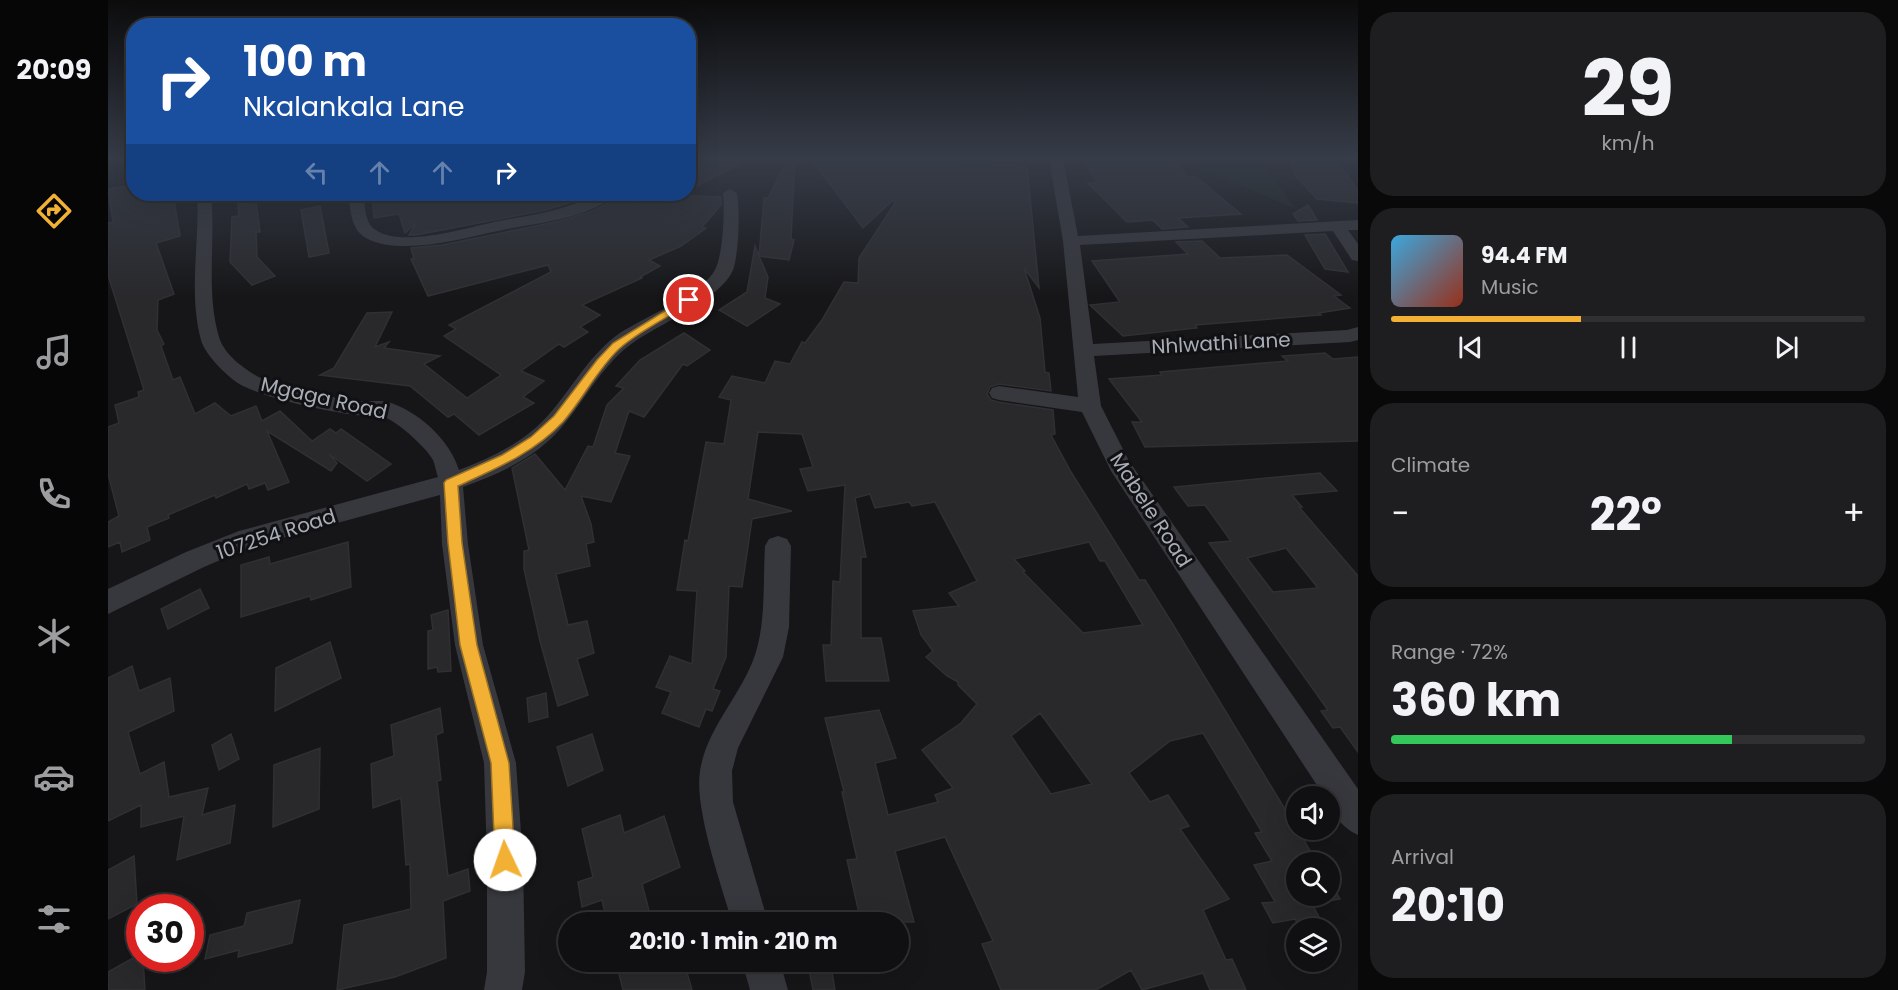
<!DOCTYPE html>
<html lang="en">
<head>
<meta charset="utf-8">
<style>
  :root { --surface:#101012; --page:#1e1e20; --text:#f1f3f6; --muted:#9c9d9f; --line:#303032; --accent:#f2b134 }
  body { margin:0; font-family:Poppins,sans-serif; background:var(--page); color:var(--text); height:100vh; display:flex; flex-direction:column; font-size:22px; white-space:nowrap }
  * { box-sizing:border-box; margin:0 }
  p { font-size:20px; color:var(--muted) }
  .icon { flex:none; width:33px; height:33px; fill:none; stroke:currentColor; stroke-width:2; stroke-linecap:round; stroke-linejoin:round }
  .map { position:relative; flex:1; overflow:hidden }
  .details { display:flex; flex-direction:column; gap:12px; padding:12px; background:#09090a; width:540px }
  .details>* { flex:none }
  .banner { position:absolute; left:18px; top:18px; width:570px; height:183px; border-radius:24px; box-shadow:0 6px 24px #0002,0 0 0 2px var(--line); background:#1a4fa0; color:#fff; overflow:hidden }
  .controls { position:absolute; left:1178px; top:786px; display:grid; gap:12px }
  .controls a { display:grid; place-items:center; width:54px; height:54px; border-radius:50%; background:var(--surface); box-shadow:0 6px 24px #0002,0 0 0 2px var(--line); font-size:30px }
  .speed { position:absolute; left:18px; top:894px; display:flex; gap:12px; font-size:30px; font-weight:700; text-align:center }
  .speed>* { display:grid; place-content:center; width:78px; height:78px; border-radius:50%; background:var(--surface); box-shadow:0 6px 24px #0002,0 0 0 2px var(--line); line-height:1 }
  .speed .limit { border:9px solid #d22; background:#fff; color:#111 }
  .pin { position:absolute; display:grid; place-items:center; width:51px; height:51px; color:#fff; margin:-26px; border:3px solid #fff; border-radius:50%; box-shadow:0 2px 6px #0007 }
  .me { position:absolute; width:66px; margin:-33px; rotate:357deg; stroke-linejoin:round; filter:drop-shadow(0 0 4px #0008) }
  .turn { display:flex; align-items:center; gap:21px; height:126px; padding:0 18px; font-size:27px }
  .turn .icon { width:78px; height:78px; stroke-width:2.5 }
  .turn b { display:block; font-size:42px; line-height:51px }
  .lanes { display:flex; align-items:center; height:57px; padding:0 18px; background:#0003; justify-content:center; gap:30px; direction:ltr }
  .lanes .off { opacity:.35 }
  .big { font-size:45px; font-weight:700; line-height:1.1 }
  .details .card { flex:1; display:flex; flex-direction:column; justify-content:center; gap:9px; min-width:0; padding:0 21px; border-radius:24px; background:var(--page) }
  .details .dial { align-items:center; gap:0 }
  .dial b { font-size:78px; line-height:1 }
  .song { display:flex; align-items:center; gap:18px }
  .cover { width:72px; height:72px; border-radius:9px; background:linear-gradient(135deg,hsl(200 70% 55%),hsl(10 70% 35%)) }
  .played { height:6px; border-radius:3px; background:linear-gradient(90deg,var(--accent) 40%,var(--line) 40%) }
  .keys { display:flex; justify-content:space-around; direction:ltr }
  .heat { display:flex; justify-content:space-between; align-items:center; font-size:33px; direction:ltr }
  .charge { height:9px; border-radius:4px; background:linear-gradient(90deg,#34c759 72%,var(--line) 0) }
  .trip { position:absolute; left:450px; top:912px; width:351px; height:60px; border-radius:30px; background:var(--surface); box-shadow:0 6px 24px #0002,0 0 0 2px var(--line); font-weight:700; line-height:60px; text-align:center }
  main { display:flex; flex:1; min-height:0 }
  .tab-bar { display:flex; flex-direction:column; width:108px; justify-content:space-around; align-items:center; background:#060607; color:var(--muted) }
  .tab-bar .icon { width:42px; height:42px }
  .tab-bar .active { color:var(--accent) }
  .tab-bar b { font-size:27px; color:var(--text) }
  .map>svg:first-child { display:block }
</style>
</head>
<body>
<main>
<nav class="tab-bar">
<b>20:09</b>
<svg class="icon active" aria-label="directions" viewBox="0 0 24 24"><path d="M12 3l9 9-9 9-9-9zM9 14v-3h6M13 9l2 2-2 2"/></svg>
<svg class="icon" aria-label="music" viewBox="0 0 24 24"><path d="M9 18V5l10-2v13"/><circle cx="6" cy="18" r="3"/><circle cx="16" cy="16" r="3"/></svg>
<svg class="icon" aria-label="phone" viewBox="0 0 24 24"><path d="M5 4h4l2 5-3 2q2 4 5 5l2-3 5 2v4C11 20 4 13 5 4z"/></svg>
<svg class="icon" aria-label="climate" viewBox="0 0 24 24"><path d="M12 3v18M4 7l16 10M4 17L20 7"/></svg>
<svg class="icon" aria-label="car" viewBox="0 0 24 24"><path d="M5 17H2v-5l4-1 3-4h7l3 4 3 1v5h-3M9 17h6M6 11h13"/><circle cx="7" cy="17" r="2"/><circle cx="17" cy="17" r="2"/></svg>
<svg class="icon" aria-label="filters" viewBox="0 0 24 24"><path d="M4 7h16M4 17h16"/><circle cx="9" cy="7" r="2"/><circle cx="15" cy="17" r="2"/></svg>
</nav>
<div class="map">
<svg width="1250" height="990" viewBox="0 0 1250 990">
  <rect width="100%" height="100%" fill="#161618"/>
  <polygon fill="#1c231d" points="1070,159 1151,159 1188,209"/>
  <g fill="#29292c" stroke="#303034" stroke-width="1.5" fill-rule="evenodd">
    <polygon points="580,159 642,159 580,190"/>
    <polygon points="680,159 687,159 683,239 686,240 681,260 651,256 660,277 657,298 672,304 639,326 611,310 639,292 647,246 651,256 656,198 660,198"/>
    <path d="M703 159 852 160 853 163 919 166 931 288 916 268 932 318 937 372 941 373 943 391 891 384 882 387 879 394 883 400 890 402 945 410 947 434 943 435 963 472 1031 580H1037L1064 623 1209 862H1188V896H1221V881L1232 899 1204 904 1217 928H1192L1187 919 1165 923 1154 903 1167 902 1146 865 1164 861 1147 833 1154 832 1095 733 1062 741 1021 773 1042 802 1060 795 1081 826 1072 829 1121 899 1095 910 1118 960 1124 959 1138 990H1102L1095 973 1034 990 1023 970 988 990H893L874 944 885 941 837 837 787 851 806 922H753L739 860 749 859 734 792H736L717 718 771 710 788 758 767 763 780 815 830 802 827 795 845 788 814 750 853 723 869 704 850 685V682L839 676 818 657 825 651 813 635 805 611 851 606 841 593 869 581 827 502 804 506 801 502 767 508 762 494 747 498 758 557H753V638H773L781 681H718L715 645H723L725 581 732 582 737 485 700 491 692 469 705 467 694 434 650 432 640 499 684 511 644 519 634 587 621 586 618 657 605 689 612 691 604 711 598 709 591 727 554 713 563 692 548 687 562 656 584 664 589 591 569 590 577 540 580 541 598 442 616 444 623 400 611 397 624 376 657 383 667 361 682 364 694 342 697 343 714 320 736 282 750 283 751 258 787 203 784 201 755 228ZM981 542 992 561H997L1035 625 975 633 915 572 917 571 906 559ZM932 713 984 784 943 794 903 736Z"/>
    <polygon points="976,159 1067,159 1079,177 1087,176 1133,214 1070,218 1080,227 1054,229 1045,220 1019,222 980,183 991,182 984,175"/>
    <polygon points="1181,159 1227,159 1250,190 1250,203 1209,199 1187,175"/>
    <polygon points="26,185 26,194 65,194 72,236 48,243 66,294 50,300 49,330 56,344 53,346 65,380 72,377 87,414 107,403 123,416 148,406 154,421 172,411 204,441 222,429 228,433 233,429 283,464 259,481 221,454 229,463 223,471 159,431 181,482 160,490 157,483 141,489 139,484 108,498 107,495 60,515 61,518 39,527 42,540 14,552 12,542 0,547 0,522 11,516 0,474 0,427 11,423 7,405 31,397 30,392 36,390 0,275 0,223 5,222 0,189"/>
    <polygon points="264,194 488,194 438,210 308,235 301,235 308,223 297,233 291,214 266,218"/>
    <polygon points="508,194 527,203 564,195 613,197 613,205 594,227 598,228 573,246 541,260 552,266 532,277 534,278 474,305 492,315 472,327 480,332 456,347 451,344 413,371 436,381 415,397 426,403 371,435 346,414 340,417 302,386 212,375 226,368 259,313 284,312 267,347 281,342 276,348 332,356 316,364 359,398 393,375 336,336 348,329 341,325 443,272 440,265 320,296 303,259 306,259 303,248 334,245 452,221 485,211 498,204"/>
    <polygon points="148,201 152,232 148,232 149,257 167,276 144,285 122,262 124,217 131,216 130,204"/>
    <polygon points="1200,205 1209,220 1190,221 1185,214"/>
    <polygon points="212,206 221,253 201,257 193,210"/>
    <polygon points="1217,234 1240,272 1217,269 1197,235"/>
    <polygon points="1094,241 1112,258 1179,255 1233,295 1226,296 1242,308 1211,313 1213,315 1087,325 1089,328 1015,336 982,305 1012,302 984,261 1080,254 1068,242"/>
    <polygon points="576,333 602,350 579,366 575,364 536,417 521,411 507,453 522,456 503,502 473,496 483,524 486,542 478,544 482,566 448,574 460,625 479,621 486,653 469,659 480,695 450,706 432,641 416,569 416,551 421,550 404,468 427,454 457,490 480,446 485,447 499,405 516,388 508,386 532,360"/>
    <polygon points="1217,353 1225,359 1250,357 1250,441 1037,447 1024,422 1034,422 1001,379 1054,375 1052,372 1180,361 1174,356"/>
    <path d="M1212 473 1229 491 1184 495 1194 507H1191L1250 576V752L1232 727 1225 728 1213 711 1220 710 1101 543 1123 541 1097 505 1080 506 1066 487ZM1178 548 1210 588 1165 592 1139 558Z"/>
    <polygon points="240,542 243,587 203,600 202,596 133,617 133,565 161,557 162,564"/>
    <polygon points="92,589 101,608 60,629 53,609"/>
    <polygon points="340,610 343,671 330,672 329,667 320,669 320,631 325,630 323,615"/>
    <polygon points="222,642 233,678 167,711 168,668"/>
    <polygon points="24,666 31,691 62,678 66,711 20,732 32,774 56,762 61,797 100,788 94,815 127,805 122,843 69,860 76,816 33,827 33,805 0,821 0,678"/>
    <polygon points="438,693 440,717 421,722 419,698"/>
    <polygon points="332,708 335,732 328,735 333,780 329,781 340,876 360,869 362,891 335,901 338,958 287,977 229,990 236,925 303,909 302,864 298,865 293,798 265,808 263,764 286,756 283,725"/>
    <polygon points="123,734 131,759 111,770 104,745"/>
    <polygon points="484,734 495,770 460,786 449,747"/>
    <polygon points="212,748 211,809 165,827 166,765"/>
    <polygon points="512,815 516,833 556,816 572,867 534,884 544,922 499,922 494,900 474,907 470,882 485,877 474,829"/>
    <polygon points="26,856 29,904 0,919 0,870"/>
    <polygon points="192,900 184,943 130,957 131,950 97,959 102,935 136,926 139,913"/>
    <polygon points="32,954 32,958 35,958 37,990 0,990 0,972"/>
    <polygon points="508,962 576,962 584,990 515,990"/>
    <polygon points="723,967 727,990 705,990 701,970"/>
  </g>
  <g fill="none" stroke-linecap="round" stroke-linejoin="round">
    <g fill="#37383d" fill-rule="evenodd">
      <path d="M941 159H955L970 236 1250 220V230H1240L1250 244V261L1244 260 1225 231 972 245 985 344 1239 330 1250 327V340L1242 342 986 356 993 406 1021 461 1250 789V835C1236 829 1221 813 1221 796H1216L1003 471 974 412 891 400 884 398 881 393 884 388 891 386 970 397 955 241Z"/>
      <path d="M622 189 629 193C632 211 631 253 625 270 613 299 551 324 526 342 496 363 480 395 458 422 433 455 394 473 355 487L360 544 375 645 408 763 415 860 417 972 414 990H376L379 972V860L376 763 347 645 334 544 332 495 145 546 96 567 0 614V589L78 552 131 531 330 477C328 472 327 465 325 460 318 447 287 419 273 416 265 414 255 416 246 415 214 410 164 400 135 386 121 379 97 355 93 340 80 292 92 242 89 194H103C108 241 97 294 112 340 117 354 135 368 147 375 163 385 229 399 249 401 261 402 275 399 286 404 314 415 342 441 351 470 385 457 419 441 443 412 466 385 482 354 512 333 535 318 595 293 607 270 615 255 617 210 615 193Z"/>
      <path d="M240 194H254C258 204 256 220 265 228 290 250 361 227 391 221 412 217 434 214 454 208 473 203 488 192 506 194 486 219 420 224 390 231 360 237 330 246 299 246 285 246 267 245 255 236 242 226 243 209 240 194Z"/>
      <path d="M670 536 679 539 683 546 681 627 675 657 630 748 624 771 625 802 660 922H624C613 884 586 808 592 771 599 727 633 696 647 655 658 622 655 581 657 546L661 539Z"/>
      <polygon points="634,962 672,962 680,990 642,990"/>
    </g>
  </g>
  <linearGradient id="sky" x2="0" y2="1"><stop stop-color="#0c0c0d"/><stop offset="0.53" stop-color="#363c48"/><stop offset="1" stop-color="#363c48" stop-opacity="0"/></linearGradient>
  <rect width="1250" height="298" fill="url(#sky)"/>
  <path fill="#f2b134" stroke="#9d7322" stroke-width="1.5" d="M581 296 585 297V302C562 316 531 331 511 349 489 370 475 399 455 422 426 453 387 469 350 486L354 543 369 645 401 763 407 860 404 867 397 870 390 867 387 860 383 763 352 645 340 543 336 483 338 480 394 455 423 437 446 416 489 360 505 343Z"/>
  <g text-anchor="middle" stroke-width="6" stroke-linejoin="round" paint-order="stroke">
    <g font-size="20" fill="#a8adb8" stroke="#111113">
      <text transform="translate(1113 343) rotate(-3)" y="7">Nhlwathi Lane</text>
      <text transform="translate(216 398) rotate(13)" y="7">Mgaga Road</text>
      <text transform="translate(1043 510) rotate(57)" y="7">Mabele Road</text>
      <text transform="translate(168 534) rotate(-18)" y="7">107254 Road</text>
    </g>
  </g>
</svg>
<div class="controls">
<a><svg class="icon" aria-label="sound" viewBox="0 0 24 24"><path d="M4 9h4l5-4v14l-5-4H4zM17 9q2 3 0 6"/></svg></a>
<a><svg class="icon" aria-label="search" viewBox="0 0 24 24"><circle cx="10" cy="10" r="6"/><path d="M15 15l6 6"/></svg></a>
<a><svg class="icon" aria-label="layers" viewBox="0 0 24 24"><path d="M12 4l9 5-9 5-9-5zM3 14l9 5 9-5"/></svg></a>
</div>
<div class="speed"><div class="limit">30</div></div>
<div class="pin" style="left:581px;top:300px;background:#d93025"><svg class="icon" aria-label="arrive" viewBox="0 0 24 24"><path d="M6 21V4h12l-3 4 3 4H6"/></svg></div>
<svg class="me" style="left:397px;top:860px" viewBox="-20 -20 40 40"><circle r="19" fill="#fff"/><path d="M0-13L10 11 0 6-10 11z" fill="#f2b134"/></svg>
<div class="trip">20:10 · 1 min · 210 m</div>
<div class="banner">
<div class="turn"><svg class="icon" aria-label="right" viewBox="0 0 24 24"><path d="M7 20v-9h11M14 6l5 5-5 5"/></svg><div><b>100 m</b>Nkalankala Lane</div></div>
<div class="lanes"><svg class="icon off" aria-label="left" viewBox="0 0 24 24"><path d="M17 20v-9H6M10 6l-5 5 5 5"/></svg><svg class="icon off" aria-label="ahead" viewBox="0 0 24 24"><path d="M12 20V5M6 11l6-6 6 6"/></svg><svg class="icon off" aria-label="ahead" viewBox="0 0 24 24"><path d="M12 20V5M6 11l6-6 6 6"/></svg><svg class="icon" aria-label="right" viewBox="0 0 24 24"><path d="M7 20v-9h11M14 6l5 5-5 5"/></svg></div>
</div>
</div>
<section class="details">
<div class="card dial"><b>29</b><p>km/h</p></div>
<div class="card">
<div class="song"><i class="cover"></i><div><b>94.4 FM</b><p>Music</p></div></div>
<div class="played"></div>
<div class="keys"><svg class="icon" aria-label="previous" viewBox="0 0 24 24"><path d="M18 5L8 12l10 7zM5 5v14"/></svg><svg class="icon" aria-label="pause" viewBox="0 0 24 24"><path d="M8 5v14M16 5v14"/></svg><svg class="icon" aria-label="next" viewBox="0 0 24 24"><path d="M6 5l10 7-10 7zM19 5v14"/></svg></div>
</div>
<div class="card"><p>Climate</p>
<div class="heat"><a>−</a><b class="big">22°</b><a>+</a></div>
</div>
<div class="card"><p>Range · 72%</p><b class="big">360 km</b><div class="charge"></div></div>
<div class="card"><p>Arrival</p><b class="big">20:10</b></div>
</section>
</main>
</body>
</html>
